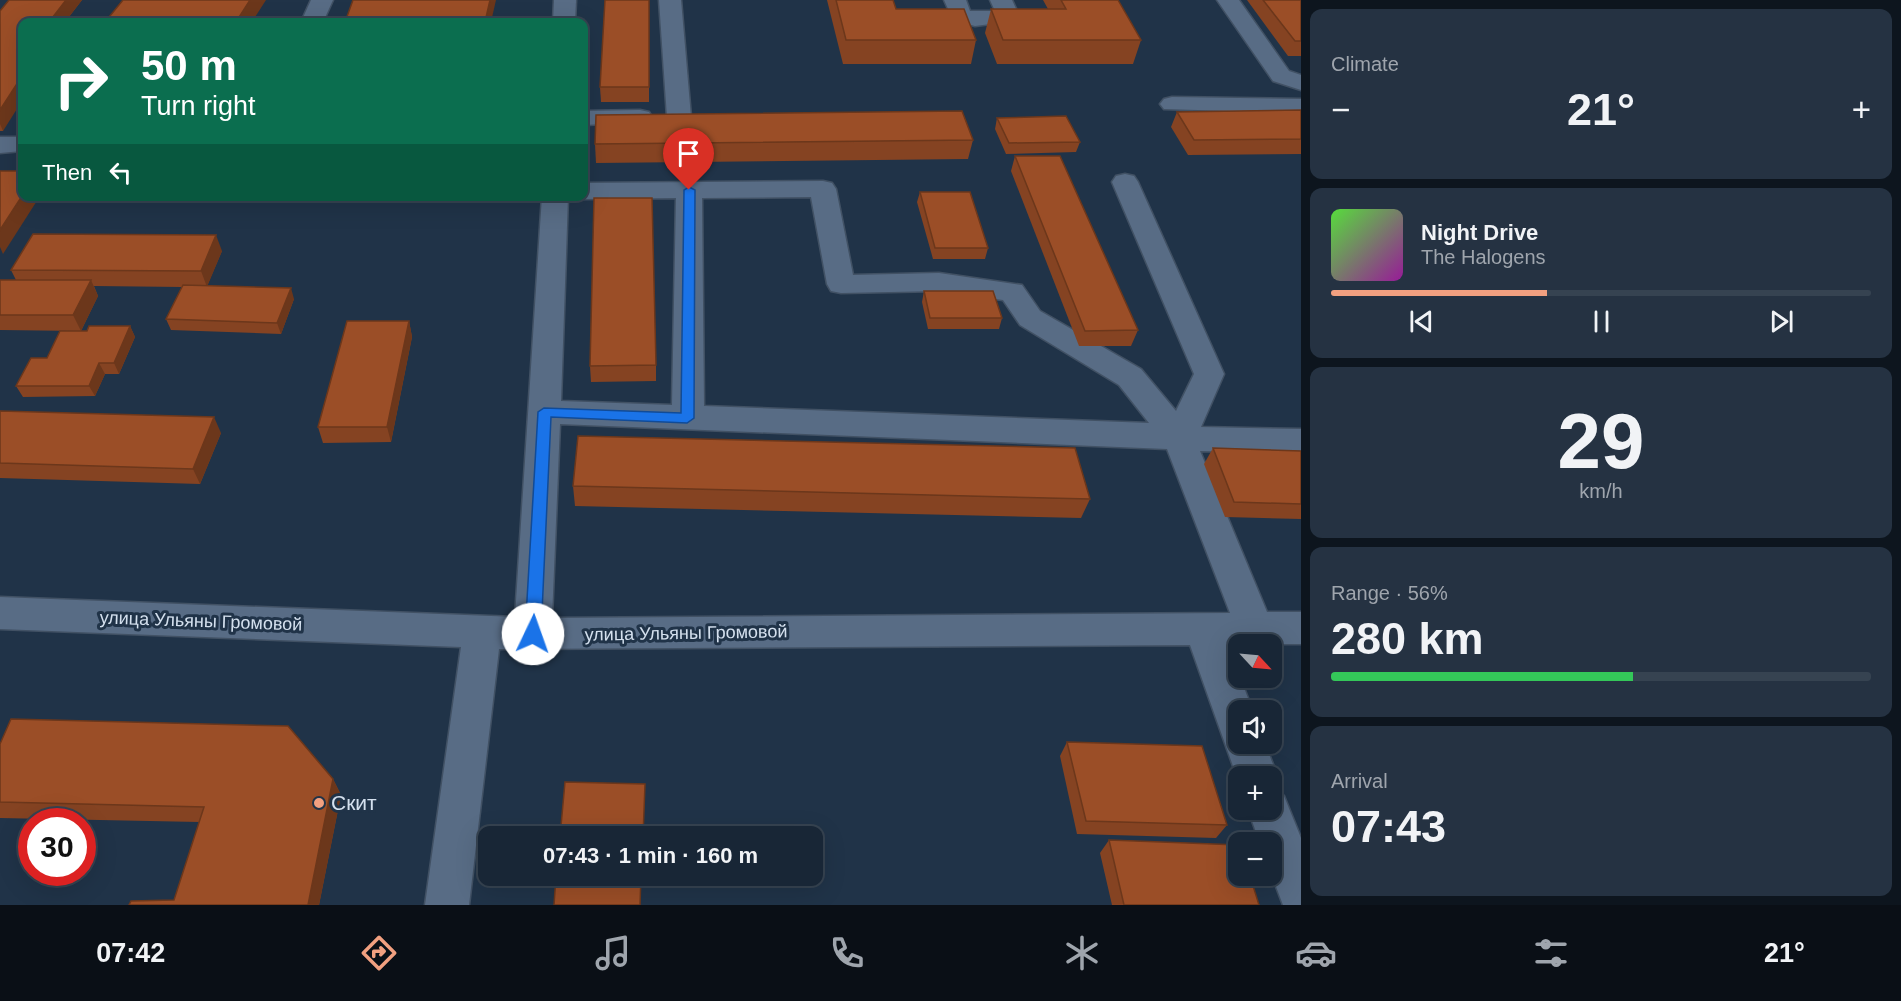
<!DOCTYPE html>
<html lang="en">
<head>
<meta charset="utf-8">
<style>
  :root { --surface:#182636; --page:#253242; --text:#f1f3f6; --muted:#9fa5ad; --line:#364351; --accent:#f2a080 }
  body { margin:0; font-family:Arial,sans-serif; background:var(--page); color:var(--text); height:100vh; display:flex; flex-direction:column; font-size:22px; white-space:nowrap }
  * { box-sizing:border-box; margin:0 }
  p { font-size:20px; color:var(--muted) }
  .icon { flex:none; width:33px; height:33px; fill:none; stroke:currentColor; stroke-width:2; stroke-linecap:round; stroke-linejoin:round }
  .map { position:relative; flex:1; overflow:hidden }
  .panel { display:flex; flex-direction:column; gap:9px; padding:9px; background:#0d151e; width:600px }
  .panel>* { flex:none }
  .guide { position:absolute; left:18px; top:18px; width:570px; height:183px; border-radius:12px; box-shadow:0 6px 24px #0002,0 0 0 2px var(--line); background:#0b6e4f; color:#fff; overflow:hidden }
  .needle { width:39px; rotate:116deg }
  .controls { position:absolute; left:1228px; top:634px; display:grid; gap:12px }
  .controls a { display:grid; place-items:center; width:54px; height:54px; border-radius:12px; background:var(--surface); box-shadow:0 6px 24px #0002,0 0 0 2px var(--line); font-size:30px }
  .speed { position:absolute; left:18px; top:808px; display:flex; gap:12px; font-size:30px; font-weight:700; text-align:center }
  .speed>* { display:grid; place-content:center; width:78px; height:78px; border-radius:50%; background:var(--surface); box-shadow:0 6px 24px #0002,0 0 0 2px var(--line); line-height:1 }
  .speed .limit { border:9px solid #d22; background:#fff; color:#111 }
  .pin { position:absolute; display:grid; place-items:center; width:51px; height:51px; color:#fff; margin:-62px -26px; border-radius:50% 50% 50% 0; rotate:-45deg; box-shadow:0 0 6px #0007 }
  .pin .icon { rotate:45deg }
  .me { position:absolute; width:66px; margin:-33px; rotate:3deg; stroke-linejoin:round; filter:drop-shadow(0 0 4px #0008) }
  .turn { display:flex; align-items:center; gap:21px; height:126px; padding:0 24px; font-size:27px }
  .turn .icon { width:78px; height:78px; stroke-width:2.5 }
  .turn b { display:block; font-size:42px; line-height:51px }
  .then { display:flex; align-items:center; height:57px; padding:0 24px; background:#0003; gap:12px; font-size:22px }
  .big { font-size:45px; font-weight:700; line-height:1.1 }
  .panel .card { flex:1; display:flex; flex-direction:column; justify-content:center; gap:9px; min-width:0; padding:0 21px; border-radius:12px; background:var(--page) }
  .panel .dial { align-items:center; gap:0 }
  .dial b { font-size:78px; line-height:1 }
  .song { display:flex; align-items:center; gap:18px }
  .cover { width:72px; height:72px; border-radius:9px; background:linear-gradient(135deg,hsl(110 70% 55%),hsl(300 70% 35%)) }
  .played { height:6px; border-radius:3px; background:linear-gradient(90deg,var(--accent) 40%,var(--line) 40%) }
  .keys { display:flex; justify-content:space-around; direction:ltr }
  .heat { display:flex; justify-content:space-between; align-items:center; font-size:33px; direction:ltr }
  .charge { height:9px; border-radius:4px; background:linear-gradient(90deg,#34c759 56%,var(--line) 0) }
  .trip { position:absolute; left:478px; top:826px; width:345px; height:60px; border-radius:12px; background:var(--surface); box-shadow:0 6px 24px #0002,0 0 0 2px var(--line); font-weight:700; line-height:60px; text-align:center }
  .tab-bar { display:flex; height:96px; justify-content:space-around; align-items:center; background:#0a0f16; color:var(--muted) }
  .tab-bar .icon { width:42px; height:42px }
  .tab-bar .active { color:var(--accent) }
  .tab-bar b { font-size:27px; color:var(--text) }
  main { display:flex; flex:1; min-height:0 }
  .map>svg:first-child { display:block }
</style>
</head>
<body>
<main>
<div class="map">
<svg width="1301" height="905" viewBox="0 0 1301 905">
  <rect width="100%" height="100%" fill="#203348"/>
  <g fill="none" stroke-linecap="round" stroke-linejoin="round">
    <defs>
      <g id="minor">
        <polygon points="311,0 333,0 323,22 301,22"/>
        <polygon points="554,0 576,0 575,22 553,22"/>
        <polygon points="659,0 681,0 691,117 688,122 679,124 670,122 667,117"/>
        <polygon points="944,0 966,0 970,11 995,11 990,0 1012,0 1018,13 1014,21 975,26 953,20"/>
        <polygon points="1217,0 1239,0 1289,71 1301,75 1301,90 1273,81"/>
        <polygon points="1172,97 1301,99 1301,113 1164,109 1160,104 1164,99"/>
        <polygon points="640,110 649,112 652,117 649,122 584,125 584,111"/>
        <polygon points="0,137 22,137 22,151 0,153"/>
        <path d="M1125 174 1134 176 1138 182 1224 374 1201 427 1301 429V453L1200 451 1267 612H1301V644H1227L1253 711H1239V744H1265L1278 777 1272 790V777H1239V783L1190 645 499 649 469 905H425L461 647 0 629V597L515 617 542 196H568L561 401 672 405 676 198 584 199 575 197 584 196V183L823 181 832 183 836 189 853 275 939 273 1022 285 1040 311 1141 369 1176 411 1194 374 1112 182 1116 176ZM811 197 827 284 831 291 841 293 939 291 1003 300 1020 325 1119 385 1149 423 704 406 702 198ZM560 424 1167 449 1230 613 552 618Z"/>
        <polygon points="1272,791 1284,796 1301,838 1301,905 1283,905 1272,876 1272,843 1260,843 1248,810 1272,810"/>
      </g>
    </defs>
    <use href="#minor" stroke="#415164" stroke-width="3"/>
    <use href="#minor" fill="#586c85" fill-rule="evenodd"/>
  </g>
  <g fill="#854322">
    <polygon points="9,0 82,0 65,22 22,22 3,131 0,131 0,11"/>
    <polygon points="649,0 649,102 601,102 600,87"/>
    <polygon points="827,0 893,0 896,9 976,40 971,64 843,64"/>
    <polygon points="1043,0 1118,0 1141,40 1133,64 997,64 985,33 991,9 1048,9"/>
    <polygon points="1247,0 1301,0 1301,56 1288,56"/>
    <polygon points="1301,110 1301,154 1188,155 1171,127 1177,112"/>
    <polygon points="997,118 1080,142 1076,152 1006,154 995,129"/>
    <polygon points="973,140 968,159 596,163 595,144"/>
    <polygon points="1015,156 1138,330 1131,346 1079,346 1011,171"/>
    <polygon points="920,192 988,248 985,259 933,259 917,202"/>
    <polygon points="222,251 207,286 294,299 281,334 171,330 166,319 182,287 94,286 98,296 81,331 0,330 0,280 16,280 11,270"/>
    <polygon points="924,291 1002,318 999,329 928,329 922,302"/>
    <polygon points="409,321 412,337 391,442 323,443 318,427"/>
    <polygon points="130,326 135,337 119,374 105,374 95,396 23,397 16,386 47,358 87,331"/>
    <polygon points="656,365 656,381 591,382 590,366"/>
    <polygon points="0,411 221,433 200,484 0,478"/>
    <polygon points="1213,448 1301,451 1301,519 1225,517 1204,464"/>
    <polygon points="573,486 1090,499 1081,518 575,506"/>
    <polygon points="1067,742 1227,825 1216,838 1077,834 1060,756"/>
    <polygon points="0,744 333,779 341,795 319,905 129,905 174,900 199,822 0,818"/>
    <polygon points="1109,840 1259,905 1112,905 1100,853"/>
  </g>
  <g fill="#6c371b">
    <polygon points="66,0 82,0 65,22 49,22"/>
    <polygon points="250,0 266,0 252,22 236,22"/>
    <polygon points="490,0 496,0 491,22 485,22"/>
    <polygon points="22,76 22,101 3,131 0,124 0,110"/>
    <polygon points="22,196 40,196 3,254 0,247 0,230"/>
    <polygon points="216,235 222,251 207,287 201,271"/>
    <polygon points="91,280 98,296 81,331 73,315"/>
    <polygon points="291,288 294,299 281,334 277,323"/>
    <polygon points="409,321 412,337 391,442 387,427"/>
    <polygon points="130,326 135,337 119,374 114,363"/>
    <polygon points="99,363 105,374 95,396 89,386"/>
    <polygon points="214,417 221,433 200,484 193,469"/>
    <polygon points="333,779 341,795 319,905 308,905"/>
  </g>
  <g fill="#9b4e27" stroke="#6c371b" stroke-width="1.5">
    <polygon points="9,0 66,0 49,22 57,22 22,22 22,76 0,110 0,11"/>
    <polygon points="123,0 250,0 236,22 105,22"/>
    <polygon points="353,0 490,0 485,22 345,22"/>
    <polygon points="605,0 649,0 649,87 600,87"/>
    <polygon points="836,0 893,0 896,9 964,9 976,40 846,40"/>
    <polygon points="1061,0 1118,0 1141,40 1003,40 991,9 1066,9"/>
    <polygon points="1263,0 1301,0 1301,41 1295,41"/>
    <polygon points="1301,110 1301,139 1194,140 1177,112"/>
    <polygon points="962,111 973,140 595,144 596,115"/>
    <polygon points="1066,116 1080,142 1009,143 997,118"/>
    <polygon points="1015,156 1060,156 1138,330 1085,331"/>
    <polygon points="0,171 22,171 22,196 0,230"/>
    <polygon points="920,192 970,192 988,248 935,248"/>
    <polygon points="594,198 652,198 656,365 590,366"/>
    <polygon points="33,234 216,235 201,271 11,270"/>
    <polygon points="0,280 91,280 73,315 0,315"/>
    <polygon points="183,285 291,288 277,323 166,319"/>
    <polygon points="924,291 993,291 1002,318 930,318"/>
    <polygon points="347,321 409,321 387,427 318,427"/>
    <polygon points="89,326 130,326 114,363 99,363 89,386 16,386 31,358 47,358 60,331 87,331"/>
    <polygon points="0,411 214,417 193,469 0,463"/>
    <polygon points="578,436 1075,448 1090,499 573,486"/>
    <polygon points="1213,448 1301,451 1301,504 1234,502"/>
    <polygon points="11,719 288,726 333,779 308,905 129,905 131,901 174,900 204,807 0,802 0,744"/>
    <polygon points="1067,742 1202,746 1227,825 1086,821"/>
    <polygon points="565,782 645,784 643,837 560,837"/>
    <polygon points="1109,840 1239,845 1239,876 1250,876 1259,905 1124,905"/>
    <polygon points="556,876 641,876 640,905 554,905"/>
  </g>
  <polygon fill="#1a73e8" stroke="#114b97" stroke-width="1.5" points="689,187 695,190 694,418 687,423 551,417 541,634 533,641 525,634 538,412 544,408 681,413 684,190"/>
  <circle fill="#f2a080" stroke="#203348" stroke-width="2" cx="319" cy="803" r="6"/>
  <g text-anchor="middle" stroke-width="6" stroke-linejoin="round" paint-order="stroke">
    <g font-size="18" fill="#d4e0ee" stroke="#203348">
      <text transform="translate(201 621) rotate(2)" y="6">улица Ульяны Громовой</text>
      <text transform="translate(686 633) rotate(-1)" y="6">улица Ульяны Громовой</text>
    </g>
    <g font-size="21" fill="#d4e0ee" stroke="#203348" text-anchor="start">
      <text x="331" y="810">Скит</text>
    </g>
  </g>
</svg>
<div class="controls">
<a><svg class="needle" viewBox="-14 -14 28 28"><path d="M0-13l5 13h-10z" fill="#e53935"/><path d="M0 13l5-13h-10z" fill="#9fa5ad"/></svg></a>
<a><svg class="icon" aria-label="sound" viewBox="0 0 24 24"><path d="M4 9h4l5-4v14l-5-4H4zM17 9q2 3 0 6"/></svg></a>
<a>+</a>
<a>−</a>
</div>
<div class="speed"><div class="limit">30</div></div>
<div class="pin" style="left:689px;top:190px;background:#d93025"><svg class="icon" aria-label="arrive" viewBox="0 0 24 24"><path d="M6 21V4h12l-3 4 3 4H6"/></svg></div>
<svg class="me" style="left:533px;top:634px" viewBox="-20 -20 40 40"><circle r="19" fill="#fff"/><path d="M0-13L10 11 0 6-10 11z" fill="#1a73e8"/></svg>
<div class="trip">07:43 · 1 min · 160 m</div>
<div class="guide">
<div class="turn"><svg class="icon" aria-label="right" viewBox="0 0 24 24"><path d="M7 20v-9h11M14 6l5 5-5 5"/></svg><div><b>50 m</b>Turn right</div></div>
<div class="then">Then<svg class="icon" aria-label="left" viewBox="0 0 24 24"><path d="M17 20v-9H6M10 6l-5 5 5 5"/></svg></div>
</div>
</div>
<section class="panel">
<div class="card"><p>Climate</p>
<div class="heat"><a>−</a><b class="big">21°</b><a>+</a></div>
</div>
<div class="card">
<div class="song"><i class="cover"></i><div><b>Night Drive</b><p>The Halogens</p></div></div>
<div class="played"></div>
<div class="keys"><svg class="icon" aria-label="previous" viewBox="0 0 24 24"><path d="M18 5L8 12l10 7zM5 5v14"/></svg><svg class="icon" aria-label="pause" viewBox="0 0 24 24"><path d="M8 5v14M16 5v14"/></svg><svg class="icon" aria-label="next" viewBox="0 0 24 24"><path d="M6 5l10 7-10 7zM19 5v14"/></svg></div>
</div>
<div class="card dial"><b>29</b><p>km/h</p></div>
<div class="card"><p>Range · 56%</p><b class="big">280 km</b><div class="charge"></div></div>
<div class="card"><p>Arrival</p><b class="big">07:43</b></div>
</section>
</main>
<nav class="tab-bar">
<b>07:42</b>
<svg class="icon active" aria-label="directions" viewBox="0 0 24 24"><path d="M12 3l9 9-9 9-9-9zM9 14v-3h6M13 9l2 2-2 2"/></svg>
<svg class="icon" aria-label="music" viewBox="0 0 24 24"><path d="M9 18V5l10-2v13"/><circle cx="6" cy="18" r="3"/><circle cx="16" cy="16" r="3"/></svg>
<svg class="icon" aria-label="phone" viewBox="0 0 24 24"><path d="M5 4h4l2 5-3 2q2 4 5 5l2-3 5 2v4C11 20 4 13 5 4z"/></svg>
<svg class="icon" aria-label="climate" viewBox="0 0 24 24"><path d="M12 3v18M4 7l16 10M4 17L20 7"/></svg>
<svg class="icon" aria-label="car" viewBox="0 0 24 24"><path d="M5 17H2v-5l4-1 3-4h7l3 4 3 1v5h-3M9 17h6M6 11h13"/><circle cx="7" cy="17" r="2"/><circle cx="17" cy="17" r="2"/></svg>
<svg class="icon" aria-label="filters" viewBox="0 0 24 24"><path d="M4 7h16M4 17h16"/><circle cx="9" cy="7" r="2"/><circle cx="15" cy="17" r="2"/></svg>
<b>21°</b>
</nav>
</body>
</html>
